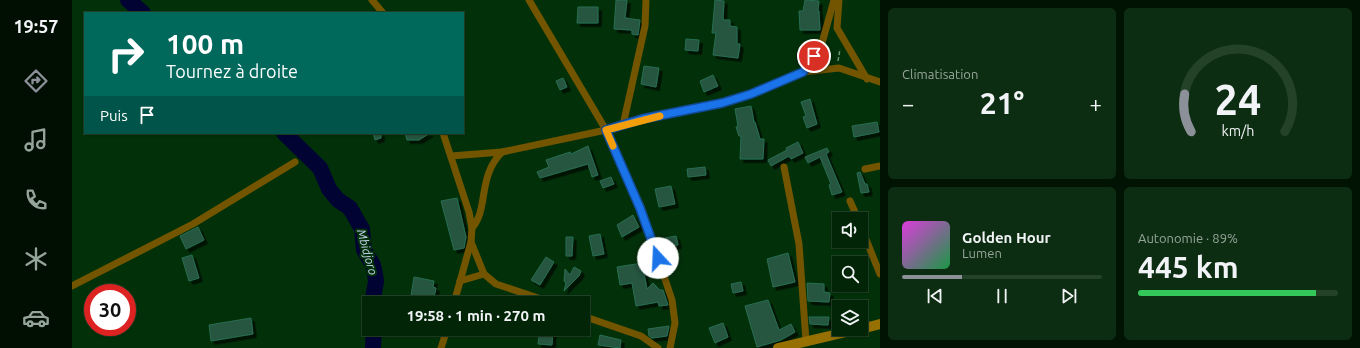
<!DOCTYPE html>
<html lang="fr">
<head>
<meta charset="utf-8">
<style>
  :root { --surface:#022507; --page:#0c2d11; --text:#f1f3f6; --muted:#96a59b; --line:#234228; --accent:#8c9099 }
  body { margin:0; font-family:Ubuntu,sans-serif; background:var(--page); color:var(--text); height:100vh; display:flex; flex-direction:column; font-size:15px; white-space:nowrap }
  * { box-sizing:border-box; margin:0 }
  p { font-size:13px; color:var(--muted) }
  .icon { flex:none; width:22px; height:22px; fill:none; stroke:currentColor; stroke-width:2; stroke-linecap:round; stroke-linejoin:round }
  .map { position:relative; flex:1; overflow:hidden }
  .details { display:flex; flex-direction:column; gap:8px; padding:8px; background:#011404; width:480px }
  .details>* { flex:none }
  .hud { position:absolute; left:12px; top:12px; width:380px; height:122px; border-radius:0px; box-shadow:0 1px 3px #0004,0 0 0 1px var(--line); background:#00695c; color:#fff; overflow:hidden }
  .controls { position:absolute; left:760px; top:212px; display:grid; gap:8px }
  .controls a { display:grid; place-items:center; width:36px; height:36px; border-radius:0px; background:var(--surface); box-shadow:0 1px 3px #0004,0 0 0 1px var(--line); font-size:20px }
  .speed { position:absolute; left:12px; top:284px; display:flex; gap:8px; font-size:20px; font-weight:700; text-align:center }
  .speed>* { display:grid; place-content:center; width:52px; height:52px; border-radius:50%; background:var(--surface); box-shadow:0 1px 3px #0004,0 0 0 1px var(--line); line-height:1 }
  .speed .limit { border:6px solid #d22; background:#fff; color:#111 }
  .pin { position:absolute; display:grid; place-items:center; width:34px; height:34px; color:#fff; margin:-17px; border:2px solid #fff; border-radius:50%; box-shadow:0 1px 4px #0007 }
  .me { position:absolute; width:44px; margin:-22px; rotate:340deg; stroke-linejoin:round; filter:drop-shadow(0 0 3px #0008) }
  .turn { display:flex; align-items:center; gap:14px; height:84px; padding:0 16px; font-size:18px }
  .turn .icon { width:52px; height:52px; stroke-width:2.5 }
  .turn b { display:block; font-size:28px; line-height:34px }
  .then { display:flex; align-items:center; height:38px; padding:0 16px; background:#0003; gap:8px; font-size:15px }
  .big { font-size:30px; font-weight:700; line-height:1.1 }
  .details .card { flex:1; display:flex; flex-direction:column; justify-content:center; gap:6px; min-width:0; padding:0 14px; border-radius:6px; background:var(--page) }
  .details .dial { align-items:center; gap:0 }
  .dial svg { height:104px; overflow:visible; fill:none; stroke:var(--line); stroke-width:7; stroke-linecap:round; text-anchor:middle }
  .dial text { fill:var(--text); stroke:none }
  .song { display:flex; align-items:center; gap:12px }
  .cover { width:48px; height:48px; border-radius:6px; background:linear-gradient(135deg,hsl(300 70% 55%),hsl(140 70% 35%)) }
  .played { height:4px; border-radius:2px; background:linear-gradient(90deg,var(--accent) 30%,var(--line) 30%) }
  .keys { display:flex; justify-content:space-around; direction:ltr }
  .heat { display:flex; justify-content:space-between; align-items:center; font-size:22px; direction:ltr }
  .charge { height:6px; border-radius:3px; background:linear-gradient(90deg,#34c759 89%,var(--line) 0) }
  .details .tiles { flex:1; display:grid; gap:8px; grid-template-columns:repeat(2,1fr) }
  .trip { position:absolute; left:290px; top:296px; width:228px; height:40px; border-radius:0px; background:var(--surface); box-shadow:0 1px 3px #0004,0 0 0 1px var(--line); font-weight:700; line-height:40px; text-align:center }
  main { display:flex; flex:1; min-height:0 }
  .tabs { display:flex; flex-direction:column; width:72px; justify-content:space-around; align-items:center; background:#010f03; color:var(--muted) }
  .tabs .icon { width:28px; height:28px }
  .tabs .active { color:var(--accent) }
  .tabs b { font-size:18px; color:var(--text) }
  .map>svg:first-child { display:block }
</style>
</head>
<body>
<main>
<nav class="tabs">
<b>19:57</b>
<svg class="icon active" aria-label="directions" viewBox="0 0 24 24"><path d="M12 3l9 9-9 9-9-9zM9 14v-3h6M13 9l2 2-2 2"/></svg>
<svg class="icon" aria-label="music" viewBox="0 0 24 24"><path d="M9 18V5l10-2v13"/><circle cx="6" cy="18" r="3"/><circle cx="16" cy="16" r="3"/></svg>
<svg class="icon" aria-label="phone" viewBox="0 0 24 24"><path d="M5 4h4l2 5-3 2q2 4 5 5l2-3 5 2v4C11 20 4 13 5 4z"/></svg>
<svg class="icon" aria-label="climate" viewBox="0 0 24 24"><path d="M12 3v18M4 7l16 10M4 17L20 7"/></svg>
<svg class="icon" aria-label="car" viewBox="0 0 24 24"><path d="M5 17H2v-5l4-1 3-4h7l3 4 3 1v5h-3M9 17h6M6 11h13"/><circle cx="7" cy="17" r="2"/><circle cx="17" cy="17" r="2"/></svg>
</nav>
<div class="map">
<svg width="808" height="348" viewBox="0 0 808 348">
  <defs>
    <filter id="shadow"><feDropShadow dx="3.5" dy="3.5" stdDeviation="0" flood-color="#0009"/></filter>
  </defs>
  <rect width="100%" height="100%" fill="#023109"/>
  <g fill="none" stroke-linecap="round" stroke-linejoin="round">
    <g stroke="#010333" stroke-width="16">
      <polyline points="56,0 71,13"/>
      <polyline points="212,133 248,168 257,189 266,200 278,208 290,229 292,250 301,265 303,274 304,282 300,303"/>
      <polyline points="301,348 302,329"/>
    </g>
  </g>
  <g fill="#255441" stroke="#276e53" filter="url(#shadow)">
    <polygon points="544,0 555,0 553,18 568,20 566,35 560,34 560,30 542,29"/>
    <polygon points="643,0 652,1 651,20 658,20 658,26 665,27 665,44 668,44 666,58 641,55 644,33 640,33"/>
    <polygon points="733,0 747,1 746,11 747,11 748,30 728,30 727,11 731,11"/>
    <polygon points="506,7 526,7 526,23 505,23"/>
    <polygon points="614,39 627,40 626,51 613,50"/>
    <polygon points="572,66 587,68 584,87 569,84"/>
    <polygon points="641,75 646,86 632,92 628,81"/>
    <polygon points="491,78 495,87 488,90 484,81"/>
    <polygon points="738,99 745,124 735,128 731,117 734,116 729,102"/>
    <polygon points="679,106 682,122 683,122 688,139 692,139 691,159 668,159 669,136 667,136 664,127 666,126 663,109"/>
    <polygon points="805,122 807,132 782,137 780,126"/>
    <polygon points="301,133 309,133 309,138 303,140"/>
    <polygon points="333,133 358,133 347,140 335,140"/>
    <polygon points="726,142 731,153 719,159 717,156 699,166 696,160 715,150 714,148"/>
    <polygon points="516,146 526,175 520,177 516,164 468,178 465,172 477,167 474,160 498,152 499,154"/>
    <polygon points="755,148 757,152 754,154 770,192 760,195 757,185 759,184 748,157 736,163 733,157"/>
    <polygon points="633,167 634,175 616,177 615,169"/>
    <polygon points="788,172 793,184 795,184 797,192 789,193 785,173"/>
    <polygon points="539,177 542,184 531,188 528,181"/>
    <polygon points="599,186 603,204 587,207 583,189"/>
    <polygon points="385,198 394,237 392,248 382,250 369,201"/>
    <polygon points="561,215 567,227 550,237 545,225"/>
    <polygon points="126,227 132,240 114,249 108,236"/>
    <polygon points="528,234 532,254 521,256 517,236"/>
    <polygon points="604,236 606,245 595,247 593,238"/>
    <polygon points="494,237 501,237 500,256 494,256"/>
    <polygon points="716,253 723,282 701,287 695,259"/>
    <polygon points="120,255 127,278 117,281 110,258"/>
    <polygon points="474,257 482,262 468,285 459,280"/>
    <polygon points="570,263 575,289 581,283 588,290 591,290 596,305 587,306 586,302 564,306 560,283 548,285 545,267"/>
    <polygon points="502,267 509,271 507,276 492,291 494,283 492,281 493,269 498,275"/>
    <polygon points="342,277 362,281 361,287 364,288 362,297 358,297 357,303 338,302"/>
    <polygon points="669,282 671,291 661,293 659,284"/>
    <polygon points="735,283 752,284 752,292 758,293 757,302 736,301"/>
    <polygon points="696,300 707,330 719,324 723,332 709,340 685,347 673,306"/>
    <polygon points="737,317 757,317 756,325 738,324"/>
    <polygon points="179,318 181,334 139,341 137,325"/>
    <polygon points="651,323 656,337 643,343 637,328"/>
    <polygon points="597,326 595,336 580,338 577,336 576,329"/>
    <polygon points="468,329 481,329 480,345 466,344"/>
    <polygon points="528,335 549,340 548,348 526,345"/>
  </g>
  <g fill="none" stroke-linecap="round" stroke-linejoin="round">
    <polyline stroke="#6f9373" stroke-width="1.5" stroke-dasharray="4 2" stroke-linecap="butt" points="766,61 768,49"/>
    <g stroke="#735500" stroke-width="7">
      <polyline points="300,0 311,13"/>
      <polyline points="457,0 534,130 569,207 600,300 603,323 598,348"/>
      <polyline points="767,0 765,28 795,79"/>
      <polyline points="731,72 750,43 762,0"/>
      <polyline points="551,125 573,26 574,0"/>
      <polyline points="371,133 397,212 400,228 399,242 382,303"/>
      <polyline points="379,156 430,152 534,130 570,119 650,103 679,94 731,72 767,68 808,82"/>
      <polyline points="712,167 727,244 734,341"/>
      <polyline points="793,169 808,166"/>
      <polyline points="778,201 786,219"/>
      <polyline points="789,227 808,274"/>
      <path d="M400 228C417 209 405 177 430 152"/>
      <polyline points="399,242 412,274 424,284 481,303"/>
      <polyline points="388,281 412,274"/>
      <polyline points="0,286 121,224 223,162"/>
      <polyline points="511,316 569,336 586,348"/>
      <polyline points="369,348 375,329"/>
    </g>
    <g stroke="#967000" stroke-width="10">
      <polyline points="789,329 808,324"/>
      <polyline points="706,348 787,329"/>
    </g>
  </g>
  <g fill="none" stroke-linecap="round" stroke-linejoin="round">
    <defs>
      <polyline id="route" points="586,258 568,208 534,130 570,119 650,103 679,94 731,72 742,56"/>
    </defs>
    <use href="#route" stroke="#114b97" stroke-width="10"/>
    <use href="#route" stroke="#1a73e8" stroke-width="7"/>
    <polyline stroke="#f59e0b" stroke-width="7" points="541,146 534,130 588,116"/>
  </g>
  <g text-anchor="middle" stroke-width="4" stroke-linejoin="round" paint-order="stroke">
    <g font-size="12" font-style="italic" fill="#c7d3ec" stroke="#023109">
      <text transform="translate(295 252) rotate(74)" y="4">Mbidjoro</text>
    </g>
  </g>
</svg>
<div class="controls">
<a><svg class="icon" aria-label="sound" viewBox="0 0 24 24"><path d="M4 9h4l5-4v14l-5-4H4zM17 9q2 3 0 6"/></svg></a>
<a><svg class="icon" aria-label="search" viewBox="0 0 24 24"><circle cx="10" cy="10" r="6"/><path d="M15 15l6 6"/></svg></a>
<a><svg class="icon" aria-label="layers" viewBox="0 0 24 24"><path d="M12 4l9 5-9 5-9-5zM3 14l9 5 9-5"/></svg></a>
</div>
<div class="speed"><div class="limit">30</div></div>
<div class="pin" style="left:742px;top:56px;background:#d93025"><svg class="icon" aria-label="arrive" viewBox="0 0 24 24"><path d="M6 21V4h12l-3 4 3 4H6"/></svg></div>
<svg class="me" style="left:586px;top:258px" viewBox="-20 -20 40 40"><circle r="19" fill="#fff"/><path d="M0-13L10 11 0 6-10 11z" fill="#1a73e8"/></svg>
<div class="trip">19:58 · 1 min · 270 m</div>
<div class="hud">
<div class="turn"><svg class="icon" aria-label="right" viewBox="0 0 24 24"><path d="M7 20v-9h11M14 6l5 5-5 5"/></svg><div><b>100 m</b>Tournez à droite</div></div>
<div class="then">Puis<svg class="icon" aria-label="arrive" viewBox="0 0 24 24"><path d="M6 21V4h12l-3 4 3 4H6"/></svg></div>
</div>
</div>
<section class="details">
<div class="tiles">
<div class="card"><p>Climatisation</p>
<div class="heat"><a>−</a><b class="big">21°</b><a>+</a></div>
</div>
<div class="card dial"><svg viewBox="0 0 100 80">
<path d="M14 69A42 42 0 1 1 86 69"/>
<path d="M14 69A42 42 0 0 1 9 40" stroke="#8c9099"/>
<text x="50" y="56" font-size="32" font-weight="700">24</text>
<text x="50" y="72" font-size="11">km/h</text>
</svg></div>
<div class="card">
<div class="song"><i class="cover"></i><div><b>Golden Hour</b><p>Lumen</p></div></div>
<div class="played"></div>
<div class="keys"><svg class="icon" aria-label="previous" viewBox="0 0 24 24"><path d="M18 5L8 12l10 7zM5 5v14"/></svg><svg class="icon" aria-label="pause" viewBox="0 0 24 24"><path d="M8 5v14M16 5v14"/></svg><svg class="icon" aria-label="next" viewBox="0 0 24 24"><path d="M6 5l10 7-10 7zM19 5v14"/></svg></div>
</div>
<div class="card"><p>Autonomie · 89%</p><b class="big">445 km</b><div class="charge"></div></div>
</div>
</section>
</main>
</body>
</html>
